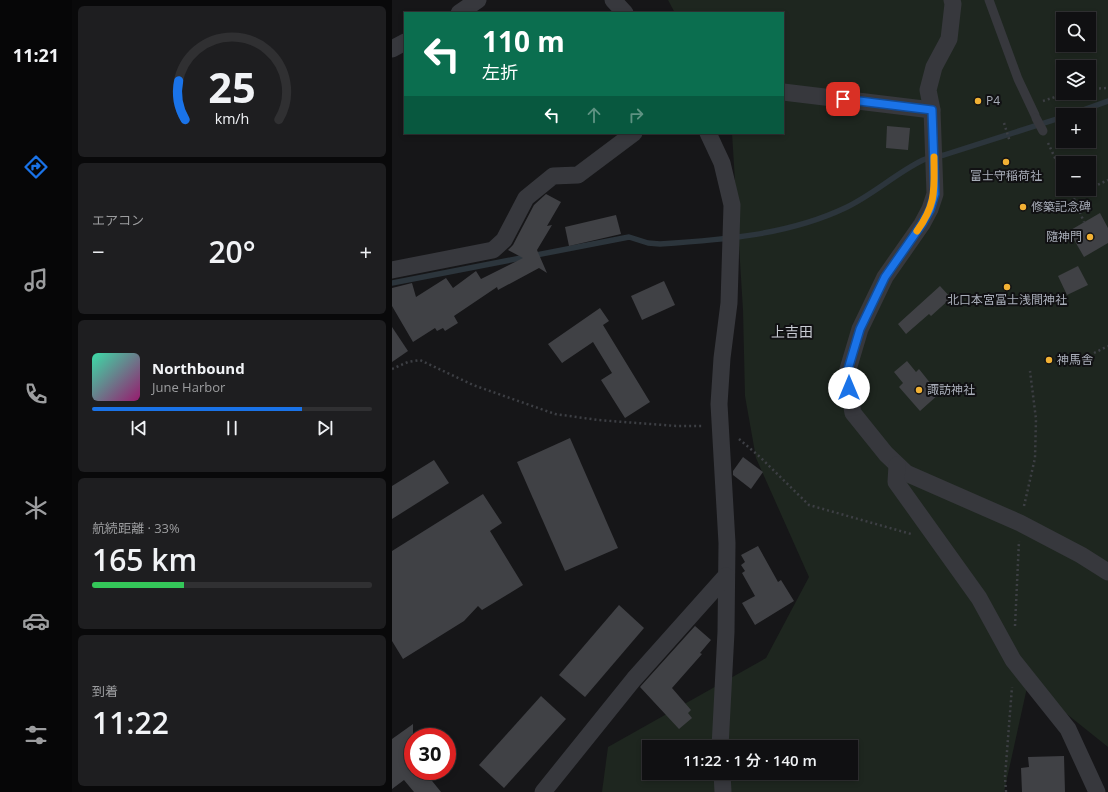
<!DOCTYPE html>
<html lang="ja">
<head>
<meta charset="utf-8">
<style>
  :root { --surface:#101012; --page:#1e1e20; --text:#f1f3f6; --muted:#9c9d9f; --line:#303032; --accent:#1a73e8 }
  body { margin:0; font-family:"Open Sans","Noto Sans JP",sans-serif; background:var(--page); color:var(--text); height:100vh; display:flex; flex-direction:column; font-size:15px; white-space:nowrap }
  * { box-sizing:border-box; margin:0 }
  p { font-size:13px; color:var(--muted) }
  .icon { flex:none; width:22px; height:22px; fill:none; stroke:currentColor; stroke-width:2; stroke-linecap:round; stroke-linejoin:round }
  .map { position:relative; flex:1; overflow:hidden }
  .details { display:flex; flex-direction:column; gap:6px; padding:6px; background:#09090a; width:320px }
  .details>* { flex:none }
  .hud { position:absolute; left:12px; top:12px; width:380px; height:122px; border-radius:0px; box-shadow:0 2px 6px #0003,0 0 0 1px var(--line); background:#0b6e4f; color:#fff; overflow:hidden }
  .controls { position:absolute; left:664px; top:12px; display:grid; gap:8px }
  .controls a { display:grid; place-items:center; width:40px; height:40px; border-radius:0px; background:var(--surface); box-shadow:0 2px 6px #0003,0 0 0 1px var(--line); font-size:20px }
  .speed { position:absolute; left:12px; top:728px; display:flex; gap:8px; font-size:20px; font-weight:700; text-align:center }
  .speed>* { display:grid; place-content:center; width:52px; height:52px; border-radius:50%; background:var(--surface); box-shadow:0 2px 6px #0003,0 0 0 1px var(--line); line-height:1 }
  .speed .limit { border:6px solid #d22; background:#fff; color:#111 }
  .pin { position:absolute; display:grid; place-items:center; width:34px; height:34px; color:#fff; margin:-17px; border-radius:8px; box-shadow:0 2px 6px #0006 }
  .me { position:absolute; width:44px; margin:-22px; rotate:0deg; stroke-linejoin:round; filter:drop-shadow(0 0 3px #0008) }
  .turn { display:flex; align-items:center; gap:14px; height:84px; padding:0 12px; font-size:18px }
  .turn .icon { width:52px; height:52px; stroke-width:2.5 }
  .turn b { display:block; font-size:28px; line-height:34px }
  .lanes { display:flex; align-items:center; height:38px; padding:0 12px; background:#0003; justify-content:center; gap:20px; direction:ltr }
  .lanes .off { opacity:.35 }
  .big { font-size:30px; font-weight:600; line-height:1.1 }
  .details .widget { flex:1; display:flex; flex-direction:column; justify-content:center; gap:6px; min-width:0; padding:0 14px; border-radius:6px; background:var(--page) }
  .details .dial { align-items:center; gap:0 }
  .dial svg { height:104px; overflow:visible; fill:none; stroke:var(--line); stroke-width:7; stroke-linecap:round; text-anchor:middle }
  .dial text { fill:var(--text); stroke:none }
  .song { display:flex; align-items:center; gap:12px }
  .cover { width:48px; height:48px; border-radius:6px; background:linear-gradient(135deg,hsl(160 70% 55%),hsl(320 70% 35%)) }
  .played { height:4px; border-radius:2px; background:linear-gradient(90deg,var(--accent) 75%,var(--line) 75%) }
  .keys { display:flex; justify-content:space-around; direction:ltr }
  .heat { display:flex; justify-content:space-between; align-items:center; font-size:22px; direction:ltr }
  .charge { height:6px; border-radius:3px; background:linear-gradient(90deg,#34c759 33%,var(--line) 0) }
  .trip { position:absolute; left:250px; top:740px; width:216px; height:40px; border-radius:0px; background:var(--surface); box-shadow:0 2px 6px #0003,0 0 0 1px var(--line); font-weight:600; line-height:40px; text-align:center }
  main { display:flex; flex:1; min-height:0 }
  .tab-bar { display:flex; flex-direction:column; width:72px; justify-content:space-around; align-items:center; background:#060607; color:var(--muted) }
  .tab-bar .icon { width:28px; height:28px }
  .tab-bar .on { color:var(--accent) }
  .tab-bar b { font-size:18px; color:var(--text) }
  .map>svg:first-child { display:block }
</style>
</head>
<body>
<main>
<nav class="tab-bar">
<b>11:21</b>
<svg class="icon on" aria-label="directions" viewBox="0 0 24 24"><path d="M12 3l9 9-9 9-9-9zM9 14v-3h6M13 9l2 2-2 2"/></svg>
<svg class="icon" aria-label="music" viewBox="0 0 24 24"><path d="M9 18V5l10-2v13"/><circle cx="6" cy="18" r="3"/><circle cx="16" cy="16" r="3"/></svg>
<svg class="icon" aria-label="phone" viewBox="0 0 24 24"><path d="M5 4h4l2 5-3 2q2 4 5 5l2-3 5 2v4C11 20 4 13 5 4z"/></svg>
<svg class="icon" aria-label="climate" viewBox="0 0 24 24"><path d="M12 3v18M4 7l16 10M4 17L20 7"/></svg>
<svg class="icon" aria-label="car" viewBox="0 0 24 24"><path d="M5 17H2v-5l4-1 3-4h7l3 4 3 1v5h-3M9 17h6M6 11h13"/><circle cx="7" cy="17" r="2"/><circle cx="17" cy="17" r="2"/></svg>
<svg class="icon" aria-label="filters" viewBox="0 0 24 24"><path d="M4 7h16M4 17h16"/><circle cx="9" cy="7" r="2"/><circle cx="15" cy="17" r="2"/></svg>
</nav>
<section class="details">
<div class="widget dial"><svg viewBox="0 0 100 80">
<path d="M14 69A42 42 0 1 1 86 69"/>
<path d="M14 69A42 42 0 0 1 9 39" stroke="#1a73e8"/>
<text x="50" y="56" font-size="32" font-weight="700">25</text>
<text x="50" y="72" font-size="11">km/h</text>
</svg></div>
<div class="widget"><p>エアコン</p>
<div class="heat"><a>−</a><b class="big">20°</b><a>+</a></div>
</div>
<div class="widget">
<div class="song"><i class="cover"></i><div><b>Northbound</b><p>June Harbor</p></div></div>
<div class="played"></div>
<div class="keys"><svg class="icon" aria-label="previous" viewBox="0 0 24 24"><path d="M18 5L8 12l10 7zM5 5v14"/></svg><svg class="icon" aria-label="pause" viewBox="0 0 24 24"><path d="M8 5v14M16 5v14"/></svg><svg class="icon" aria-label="next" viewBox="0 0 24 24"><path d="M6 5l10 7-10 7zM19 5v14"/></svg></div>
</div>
<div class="widget"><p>航続距離 · 33%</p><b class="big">165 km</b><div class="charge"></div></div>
<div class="widget"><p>到着</p><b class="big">11:22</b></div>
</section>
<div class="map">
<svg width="716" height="792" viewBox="0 0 716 792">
  <rect width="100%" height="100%" fill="#161618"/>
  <path fill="#1e261f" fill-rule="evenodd" d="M276 0H716V747L636 683 612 792H210L216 747 374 658 417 577 364 458 353 396 351 310 340 133H391V13H283ZM671 19H697V45H671ZM671 67H697V93H671ZM671 115H697V141H671ZM671 163H697V189H671ZM257 747H459V773H257Z"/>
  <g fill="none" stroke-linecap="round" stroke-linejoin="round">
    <g stroke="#2c353c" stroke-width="5.5">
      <polyline points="677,115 716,101"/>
      <path d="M0 283 237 237 256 243 268 244C330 240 396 235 453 208 481 195 504 173 531 160 537 157 545 156 552 155L671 117"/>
    </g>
  </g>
  <g fill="#404145">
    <polygon points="495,126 518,128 516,150 494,148"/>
    <polygon points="154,194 169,202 155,226 160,225 145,250 155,273 147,268 106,290 105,287 62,316 66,323 53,331 51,328 45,331 43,328 21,342 0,306 0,288 20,283 24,297 54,278 61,288 84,271 89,279 131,258 116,250 121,245 142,205"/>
    <polygon points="708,213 716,228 716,243 692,257 677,231"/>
    <polygon points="224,215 229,234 177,246 173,227"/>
    <polygon points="686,266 696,285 675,295 666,276"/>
    <polygon points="272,281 283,305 250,320 239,296"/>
    <polygon points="548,286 559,298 539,316 537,314 514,334 506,324"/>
    <polygon points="208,308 217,321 211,325 258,402 233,418 209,380 220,373 201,342 170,363 156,344"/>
    <polygon points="0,327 16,351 0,362"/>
    <polygon points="515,361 524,372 527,369 547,394 528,411 507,387 511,383 502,372"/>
    <polygon points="178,438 226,548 173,571 125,462"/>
    <polygon points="351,457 371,472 359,489 341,475 341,471"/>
    <polygon points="42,460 57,483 0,519 0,486"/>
    <polygon points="91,494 110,523 98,531 131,585 90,610 86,606 72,621 11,659 0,641 0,551"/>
    <polygon points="366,546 386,582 389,580 402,601 363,625 350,603 363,596 350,573 353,571 349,565 353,562 349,555"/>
    <polygon points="227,605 252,628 193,697 167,675"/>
    <polygon points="303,626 319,640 308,653 310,654 280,688 299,710 296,713 300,718 287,729 248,687"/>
    <polygon points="149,696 174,719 112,788 87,765"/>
    <polygon points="21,724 21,771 32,771 49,792 22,792 12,780 0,789 0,739"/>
    <polygon points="672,756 673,792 630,792 629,768 637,767 636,757"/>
  </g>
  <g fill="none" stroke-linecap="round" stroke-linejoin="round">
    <g stroke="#3d3f44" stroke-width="2.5" stroke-dasharray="2 3" stroke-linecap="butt">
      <polyline points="697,89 716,88"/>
      <polyline points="651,101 675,93"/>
      <polyline points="612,123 618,142"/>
      <polyline points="656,143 671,175"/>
      <polyline points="678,189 692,222"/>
      <polyline points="697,189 716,180"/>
      <polyline points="681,196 696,189"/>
      <polyline points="702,353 716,346"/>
      <polyline points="0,369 16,362 28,360 81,385 163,414 206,420 284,426 311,426"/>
      <polyline points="347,439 368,457 417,505 519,534"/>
      <polyline points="632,506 643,458 644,419 638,371"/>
      <polyline points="623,626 627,541"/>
      <polyline points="614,792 613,777 620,687"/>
    </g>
    <g stroke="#37383d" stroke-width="9">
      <polyline points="597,0 626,79 643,115"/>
      <polyline points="644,118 651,131"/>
    </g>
    <g stroke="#37383d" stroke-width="17">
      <polyline points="221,0 233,13"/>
      <polyline points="67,13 86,0"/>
      <polyline points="0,49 13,42"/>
      <polyline points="391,92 540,110 543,194 538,209 530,224 493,277 468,329 454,376 461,413 494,454 514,473 628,523 689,555 716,572"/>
      <polyline points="540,110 536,90 542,67 557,39 561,4 560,0"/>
      <polyline points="316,133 330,163 340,205 337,303 330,358 327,404 335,543 334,632 328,747"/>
      <polyline points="0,270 101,250 112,240 134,198 161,176 186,175 242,133"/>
      <polyline points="505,465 504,482 587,598 621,660 676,729 705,792"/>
      <polyline points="330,773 331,792"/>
      <polyline points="151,792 242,679 334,576"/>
    </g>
  </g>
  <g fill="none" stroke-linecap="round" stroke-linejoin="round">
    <defs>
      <polyline id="route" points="451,99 540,110 543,194 538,210 530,224 493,277 468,329 454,376 457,388"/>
    </defs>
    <use href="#route" stroke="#114b97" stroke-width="10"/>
    <use href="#route" stroke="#1a73e8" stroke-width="7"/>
    <path stroke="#f59e0b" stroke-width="7" d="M525 231C545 203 542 189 542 157"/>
  </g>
  <g fill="#f2b134" stroke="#111113" stroke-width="1.5">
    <circle cx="586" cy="101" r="4"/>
    <circle cx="614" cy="162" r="4"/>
    <circle cx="631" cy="207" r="4"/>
    <circle cx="698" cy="237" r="4"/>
    <circle cx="615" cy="287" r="4"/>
    <circle cx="657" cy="360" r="4"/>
    <circle cx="527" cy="390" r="4"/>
  </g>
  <g text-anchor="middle" stroke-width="4" stroke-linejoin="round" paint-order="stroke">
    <g font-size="12" fill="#a8adb8" stroke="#111113" text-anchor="start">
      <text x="594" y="105">P4</text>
      <text x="614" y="180" text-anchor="middle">富士守稲荷社</text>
      <text x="639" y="211">修築記念碑</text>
      <text x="690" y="241" text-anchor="end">隨神門</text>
      <text x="615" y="304" text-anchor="middle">北口本宮冨士浅間神社</text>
      <text x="665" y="364">神馬舎</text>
      <text x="535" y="394">諏訪神社</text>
    </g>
    <g font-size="14" fill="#c9ccd4" stroke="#111113">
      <text x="400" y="337">上吉田</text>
    </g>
  </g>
</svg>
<div class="controls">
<a><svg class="icon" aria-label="search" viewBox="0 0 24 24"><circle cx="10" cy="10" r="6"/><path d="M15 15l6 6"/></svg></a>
<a><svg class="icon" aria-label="layers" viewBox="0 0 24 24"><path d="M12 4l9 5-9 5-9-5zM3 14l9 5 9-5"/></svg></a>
<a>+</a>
<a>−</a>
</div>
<div class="speed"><div class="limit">30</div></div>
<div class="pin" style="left:451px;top:99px;background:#d93025"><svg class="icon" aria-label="arrive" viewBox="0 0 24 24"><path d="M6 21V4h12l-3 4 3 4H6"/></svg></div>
<svg class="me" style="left:457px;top:388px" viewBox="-20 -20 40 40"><circle r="19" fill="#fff"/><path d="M0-13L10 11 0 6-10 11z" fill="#1a73e8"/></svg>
<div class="trip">11:22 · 1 分 · 140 m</div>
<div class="hud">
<div class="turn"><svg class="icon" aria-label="left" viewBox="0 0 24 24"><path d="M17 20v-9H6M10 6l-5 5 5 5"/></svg><div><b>110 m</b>左折</div></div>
<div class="lanes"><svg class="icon" aria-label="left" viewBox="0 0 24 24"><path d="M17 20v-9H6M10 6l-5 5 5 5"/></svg><svg class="icon off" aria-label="ahead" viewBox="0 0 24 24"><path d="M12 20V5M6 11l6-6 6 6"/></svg><svg class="icon off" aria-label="right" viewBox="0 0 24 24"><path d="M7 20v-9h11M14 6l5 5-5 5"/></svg></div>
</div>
</div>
</main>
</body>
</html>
